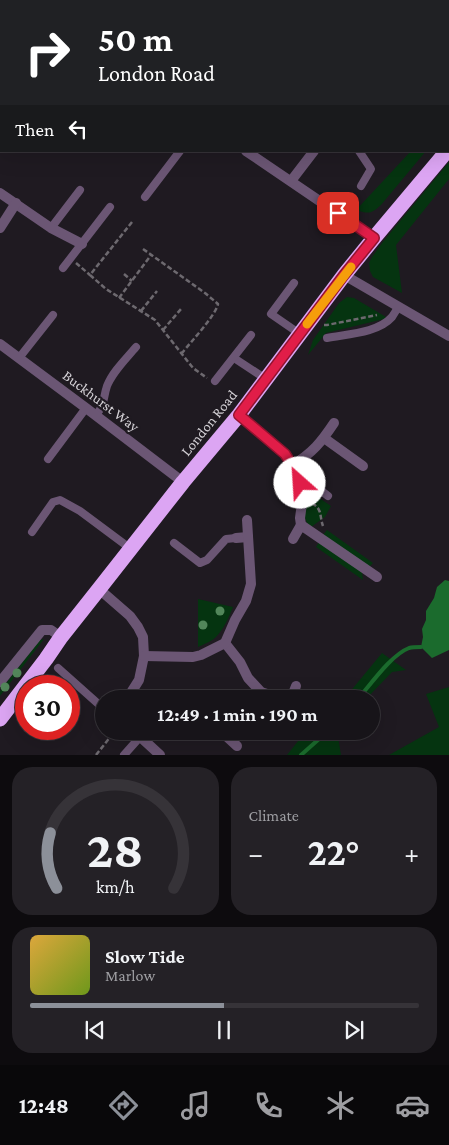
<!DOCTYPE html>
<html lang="en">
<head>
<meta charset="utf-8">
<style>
  :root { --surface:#171419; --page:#242126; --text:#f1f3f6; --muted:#9e9ea2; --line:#363338; --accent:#8c9099 }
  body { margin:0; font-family:"Crimson Pro",serif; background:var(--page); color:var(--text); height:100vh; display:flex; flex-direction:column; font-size:19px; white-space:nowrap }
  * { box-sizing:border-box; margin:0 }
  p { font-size:16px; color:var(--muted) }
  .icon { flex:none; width:28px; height:28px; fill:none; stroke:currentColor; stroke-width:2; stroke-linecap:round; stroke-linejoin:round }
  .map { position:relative; height:755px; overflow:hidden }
  .drawer { display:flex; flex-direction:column; gap:12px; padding:12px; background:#0d0b0e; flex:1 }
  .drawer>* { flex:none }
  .top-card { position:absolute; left:0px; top:0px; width:450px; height:152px; box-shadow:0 5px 20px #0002,0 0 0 1px var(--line); background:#202124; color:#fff; overflow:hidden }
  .speed { position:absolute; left:15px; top:675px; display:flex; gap:10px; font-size:25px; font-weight:700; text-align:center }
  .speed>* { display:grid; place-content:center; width:65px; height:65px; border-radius:50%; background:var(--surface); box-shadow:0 5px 20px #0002,0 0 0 1px var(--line); line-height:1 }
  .speed .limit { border:8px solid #d22; background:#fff; color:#111 }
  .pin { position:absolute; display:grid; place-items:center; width:42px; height:42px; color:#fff; margin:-21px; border-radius:10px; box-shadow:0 2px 8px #0006 }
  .me { position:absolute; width:55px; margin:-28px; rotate:334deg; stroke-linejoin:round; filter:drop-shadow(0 0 4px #0008) }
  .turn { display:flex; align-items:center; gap:18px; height:105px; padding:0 15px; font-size:22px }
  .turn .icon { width:65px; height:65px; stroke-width:2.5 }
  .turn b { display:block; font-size:35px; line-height:42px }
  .then { display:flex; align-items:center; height:48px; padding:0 15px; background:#0003; gap:10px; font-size:19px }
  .big { font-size:38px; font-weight:700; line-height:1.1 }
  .drawer .tile { flex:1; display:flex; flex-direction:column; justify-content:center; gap:8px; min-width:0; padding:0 18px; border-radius:20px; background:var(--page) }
  .drawer .dial { align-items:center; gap:0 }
  .dial svg { height:130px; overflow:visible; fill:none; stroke:var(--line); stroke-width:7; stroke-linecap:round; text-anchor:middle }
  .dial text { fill:var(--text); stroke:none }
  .song { display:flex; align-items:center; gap:15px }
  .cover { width:60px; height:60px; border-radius:8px; background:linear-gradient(135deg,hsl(40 70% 55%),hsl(80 70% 35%)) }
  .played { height:5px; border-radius:2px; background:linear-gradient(90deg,var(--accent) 50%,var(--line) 50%) }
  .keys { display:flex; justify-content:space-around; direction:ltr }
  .heat { display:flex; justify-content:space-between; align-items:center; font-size:28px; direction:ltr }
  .drawer .tiles { flex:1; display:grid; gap:12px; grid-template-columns:1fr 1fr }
  .tile:last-child { grid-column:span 2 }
  .trip { position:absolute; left:95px; top:690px; width:285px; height:50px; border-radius:25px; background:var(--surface); box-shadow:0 5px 20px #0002,0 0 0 1px var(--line); font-weight:700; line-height:50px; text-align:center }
  .dock { display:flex; height:80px; justify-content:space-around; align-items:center; background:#09080a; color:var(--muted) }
  .dock .icon { width:35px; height:35px }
  .dock .selected { color:var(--accent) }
  .dock b { font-size:22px; color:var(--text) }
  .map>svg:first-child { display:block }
</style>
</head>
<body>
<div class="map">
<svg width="449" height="755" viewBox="0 0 449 755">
  <rect width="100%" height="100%" fill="#1f1a21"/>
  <g fill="#053410">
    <polygon points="171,0 325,0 324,1 170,1"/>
    <path d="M411 151H426L381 205C371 214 369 214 356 210Z"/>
    <polygon points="449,162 449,179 396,245 402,293 373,277 370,271 369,263 372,257 382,243"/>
    <polygon points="347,297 354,298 386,317 384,319 326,333 308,355 313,340 339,303"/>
    <path d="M306 489 331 506 325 517 311 527C300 518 305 501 306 489Z"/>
    <polygon points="327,530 373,563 369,567 323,535"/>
    <polygon points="319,542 362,572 363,580 316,547"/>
    <path d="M198 599 233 607C229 617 224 629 216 637 211 642 204 644 198 647Z"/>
    <polygon points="44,639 0,696 0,691 40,640"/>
    <polygon points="382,653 406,670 392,672 366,699 344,699"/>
    <polygon points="449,687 449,755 389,755 439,727 426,694"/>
    <polygon points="306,731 337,731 341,755 287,755"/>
  </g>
  <polygon fill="#1b6b2d" points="445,580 449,581 449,650 432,658 421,647 423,637 422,629 426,620 426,611 434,598 437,587"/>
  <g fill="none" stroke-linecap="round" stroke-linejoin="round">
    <g stroke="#1b6b2d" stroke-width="4">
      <path d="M358 699C371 684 391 655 409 648 413 647 416 647 421 647"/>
      <polyline points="301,755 328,731"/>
    </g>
    <g stroke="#6d696f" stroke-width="2.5" stroke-dasharray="5 2.5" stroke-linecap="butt">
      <polyline points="166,1 167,0"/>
      <polyline points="132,222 90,275 106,289 155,320 193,368 207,378"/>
      <path d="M143 249 205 293 218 304C216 315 190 343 182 353"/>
      <polyline points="76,263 90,275"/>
      <polyline points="124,274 132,281"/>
      <polyline points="119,298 151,255"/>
      <polyline points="141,311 157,291"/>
      <polyline points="324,325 327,325 377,315"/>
      <polyline points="163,330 181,309"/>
      <path d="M312 503C323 510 319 515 323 526"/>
      <polyline points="96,755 115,731"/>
    </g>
    <g stroke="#6b5674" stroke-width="8">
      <polyline points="359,151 371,169 361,186"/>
      <polyline points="145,197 180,151"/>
      <polyline points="51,228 80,190"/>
      <polyline points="63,268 110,207"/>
      <polyline points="294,283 271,314 300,334"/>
      <path d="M327 338C347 334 378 333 392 317 394 314 396 311 398 307"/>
      <polyline points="19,358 53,315"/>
      <polyline points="234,358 266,379"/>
      <polyline points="215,381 251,335"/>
      <path d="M96 415C105 405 103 398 107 386 113 371 126 359 136 347"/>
      <polyline points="48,459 86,408"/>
      <polyline points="300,483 309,481 328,496"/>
      <polyline points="32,532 53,502 60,500 80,511 131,549"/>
      <polyline points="174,543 200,563 207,560 226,539 236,538"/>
      <polyline points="58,668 104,709"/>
      <polyline points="124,755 140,737"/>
    </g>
    <g stroke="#6b5674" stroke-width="10">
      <polyline points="34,0 36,1"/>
      <polyline points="246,151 374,238"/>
      <polyline points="291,181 314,151"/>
      <polyline points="0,193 51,228 82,244"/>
      <polyline points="0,228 16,203"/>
      <polyline points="344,275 449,336"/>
      <polyline points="0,344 86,408 183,482"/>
      <polyline points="239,415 285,454 292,465 300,483 303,496 300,518 301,525"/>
      <polyline points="324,438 363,466"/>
      <path d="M292 465C312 454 322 441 334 423"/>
      <polyline points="236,538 248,537"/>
      <polyline points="293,539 301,525 377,577"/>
      <polyline points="99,589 130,616 138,627 143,637 144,656 139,680 127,699"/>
      <polyline points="225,643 240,662 248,678 261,692 282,699"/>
      <polyline points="144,656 193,657 201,655 225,643 235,620 246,601 251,584 247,520"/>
      <polyline points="0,682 42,630 51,630 61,637"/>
      <polyline points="291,699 296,686"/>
      <polyline points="134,731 160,755"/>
      <polyline points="224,734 237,746"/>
    </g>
    <polyline stroke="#dca5f3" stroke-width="15" points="0,719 46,659 61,637 99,589 183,482 239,415 344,275 374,238 447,151"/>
  </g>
  <g fill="#52865a">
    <circle cx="220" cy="611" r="4.5"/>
    <circle cx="203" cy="625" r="4.5"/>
    <circle cx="17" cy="673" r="4.5"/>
    <circle cx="5" cy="687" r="4.5"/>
  </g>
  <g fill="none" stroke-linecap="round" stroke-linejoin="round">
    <defs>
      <polyline id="route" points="300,483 292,465 285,454 239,415 344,275 374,238 338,213"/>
    </defs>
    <use href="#route" stroke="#92132f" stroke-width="12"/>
    <use href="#route" stroke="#e11d48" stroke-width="9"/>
    <polyline stroke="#f59e0b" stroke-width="9" points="307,324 351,267"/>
  </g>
  <g text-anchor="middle" stroke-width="4.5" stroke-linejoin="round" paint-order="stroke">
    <g font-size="15" fill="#d3d0d5" stroke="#1f1a21">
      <text transform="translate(101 401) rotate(37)" y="5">Buckhurst Way</text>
      <text transform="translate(209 423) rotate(-51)" y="5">London Road</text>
    </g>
  </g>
</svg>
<div class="speed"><div class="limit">30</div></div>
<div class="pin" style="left:338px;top:213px;background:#d93025"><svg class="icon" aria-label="arrive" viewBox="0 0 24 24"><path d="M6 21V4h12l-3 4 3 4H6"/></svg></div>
<svg class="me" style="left:300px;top:483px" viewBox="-20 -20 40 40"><circle r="19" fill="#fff"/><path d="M0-13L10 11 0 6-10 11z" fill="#e11d48"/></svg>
<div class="trip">12:49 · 1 min · 190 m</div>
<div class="top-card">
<div class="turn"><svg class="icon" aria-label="right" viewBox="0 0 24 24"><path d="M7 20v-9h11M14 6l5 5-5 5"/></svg><div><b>50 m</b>London Road</div></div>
<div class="then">Then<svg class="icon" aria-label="left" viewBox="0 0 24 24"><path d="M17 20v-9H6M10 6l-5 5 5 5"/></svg></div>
</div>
</div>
<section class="drawer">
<div class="tiles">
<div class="tile dial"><svg viewBox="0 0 100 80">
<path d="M14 69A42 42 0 1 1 86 69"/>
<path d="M14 69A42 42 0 0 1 10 35" stroke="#8c9099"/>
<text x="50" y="56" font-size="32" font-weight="700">28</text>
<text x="50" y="72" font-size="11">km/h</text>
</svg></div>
<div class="tile"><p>Climate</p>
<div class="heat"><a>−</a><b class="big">22°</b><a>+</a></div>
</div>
<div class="tile">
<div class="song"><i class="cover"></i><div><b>Slow Tide</b><p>Marlow</p></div></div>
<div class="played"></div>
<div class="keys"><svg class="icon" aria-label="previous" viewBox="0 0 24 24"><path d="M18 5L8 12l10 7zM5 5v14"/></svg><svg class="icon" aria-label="pause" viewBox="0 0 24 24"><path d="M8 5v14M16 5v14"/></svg><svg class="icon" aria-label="next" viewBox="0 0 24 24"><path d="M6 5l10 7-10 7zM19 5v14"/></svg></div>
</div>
</div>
</section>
<nav class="dock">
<b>12:48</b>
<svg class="icon selected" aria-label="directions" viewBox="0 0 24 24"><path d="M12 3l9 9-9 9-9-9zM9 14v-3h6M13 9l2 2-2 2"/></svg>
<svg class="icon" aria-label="music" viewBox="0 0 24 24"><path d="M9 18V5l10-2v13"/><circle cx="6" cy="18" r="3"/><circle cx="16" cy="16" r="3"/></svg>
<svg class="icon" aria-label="phone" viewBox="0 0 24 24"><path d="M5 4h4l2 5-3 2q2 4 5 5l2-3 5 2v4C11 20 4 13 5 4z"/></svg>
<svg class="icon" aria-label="climate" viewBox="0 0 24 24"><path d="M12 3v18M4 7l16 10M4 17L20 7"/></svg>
<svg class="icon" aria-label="car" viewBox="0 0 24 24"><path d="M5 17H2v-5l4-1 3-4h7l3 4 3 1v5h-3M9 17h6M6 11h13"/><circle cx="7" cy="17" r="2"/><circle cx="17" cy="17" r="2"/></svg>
</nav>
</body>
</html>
